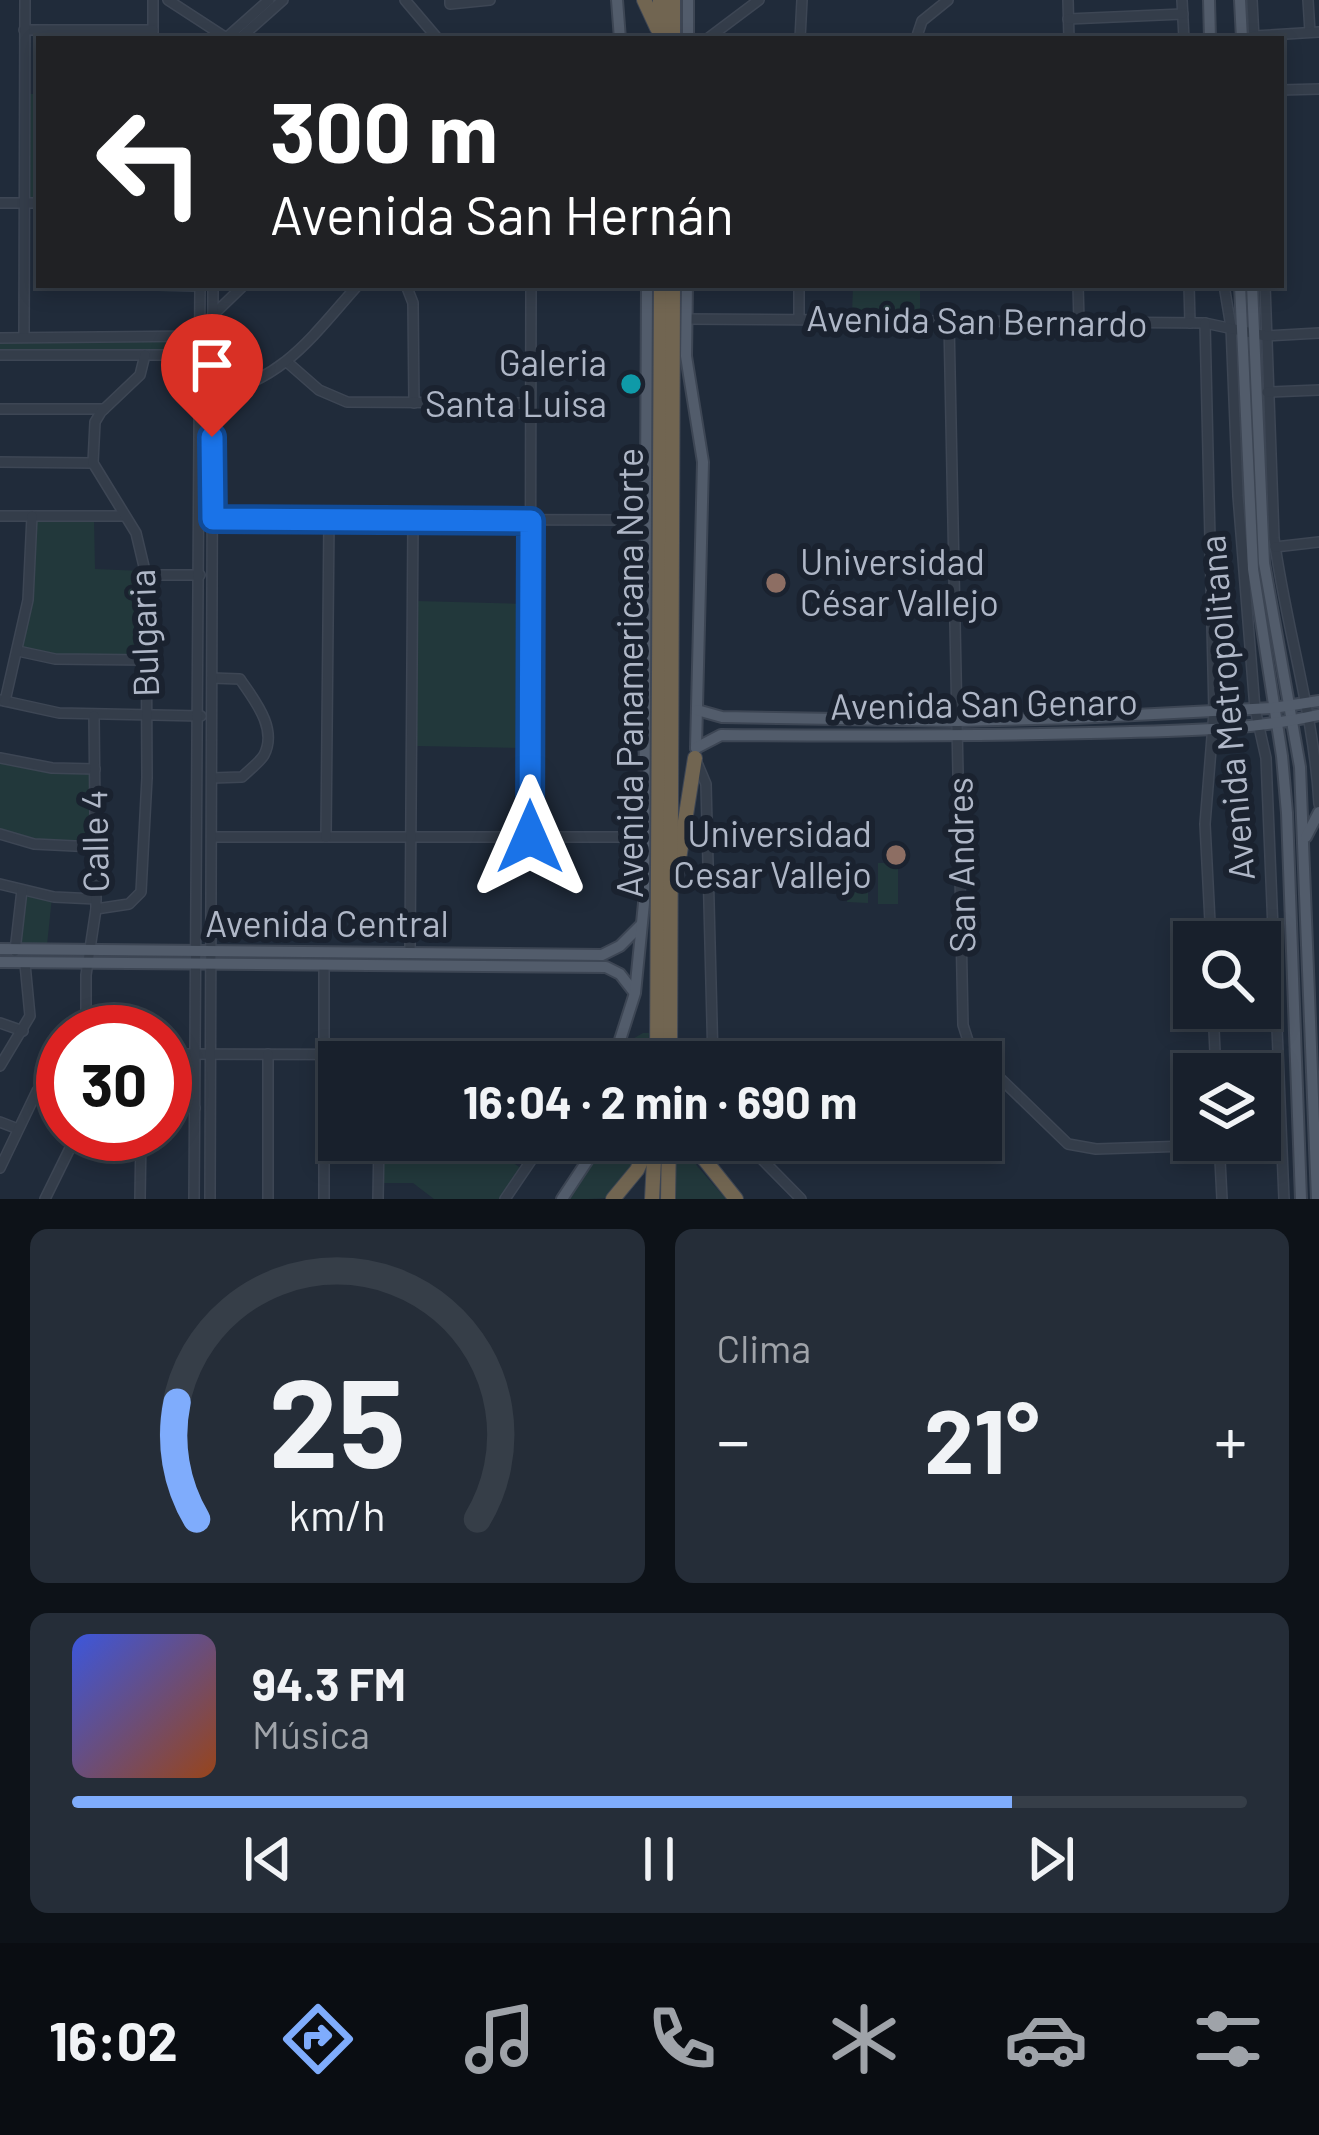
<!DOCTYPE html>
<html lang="es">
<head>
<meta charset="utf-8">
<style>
  :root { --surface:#18202c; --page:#252d38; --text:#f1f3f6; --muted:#9fa3a9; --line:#363e48; --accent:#7facfc }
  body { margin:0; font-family:Barlow,sans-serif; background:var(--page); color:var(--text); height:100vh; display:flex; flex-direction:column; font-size:45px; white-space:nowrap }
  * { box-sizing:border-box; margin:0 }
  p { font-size:39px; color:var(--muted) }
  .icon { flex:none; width:66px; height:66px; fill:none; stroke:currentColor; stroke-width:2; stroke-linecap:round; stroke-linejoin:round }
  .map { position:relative; height:1199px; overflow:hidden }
  .sheet { display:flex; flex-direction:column; gap:30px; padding:30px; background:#0d1218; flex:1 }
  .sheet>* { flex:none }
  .top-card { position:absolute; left:36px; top:36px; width:1248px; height:252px; border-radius:0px; box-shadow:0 6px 18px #0003,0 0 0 3px var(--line); background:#202124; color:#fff; overflow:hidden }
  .tools { position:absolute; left:1173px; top:921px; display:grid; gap:24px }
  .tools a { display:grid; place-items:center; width:108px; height:108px; border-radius:0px; background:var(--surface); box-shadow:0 6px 18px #0003,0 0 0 3px var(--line); font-size:60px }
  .speed { position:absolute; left:36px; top:1005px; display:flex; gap:24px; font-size:60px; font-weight:700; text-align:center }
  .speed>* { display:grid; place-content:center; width:156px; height:156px; border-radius:50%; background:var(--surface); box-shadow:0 6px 18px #0003,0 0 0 3px var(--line); line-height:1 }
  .speed .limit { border:18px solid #d22; background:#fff; color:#111 }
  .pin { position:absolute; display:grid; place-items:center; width:102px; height:102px; color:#fff; margin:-123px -51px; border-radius:50% 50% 50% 0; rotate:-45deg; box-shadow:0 0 12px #0007 }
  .pin .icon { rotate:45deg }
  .me { position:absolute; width:132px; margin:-66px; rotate:0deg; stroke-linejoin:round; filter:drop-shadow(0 0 9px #0008) }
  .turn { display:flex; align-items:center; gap:42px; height:252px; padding:0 36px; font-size:54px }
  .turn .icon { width:156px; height:156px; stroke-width:2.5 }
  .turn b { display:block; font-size:84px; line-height:102px }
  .big { font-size:90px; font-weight:700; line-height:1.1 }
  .sheet .widget { flex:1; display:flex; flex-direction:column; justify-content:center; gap:18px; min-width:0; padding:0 42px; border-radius:18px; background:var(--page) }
  .sheet .dial { align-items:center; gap:0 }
  .dial svg { height:312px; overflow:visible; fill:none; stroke:var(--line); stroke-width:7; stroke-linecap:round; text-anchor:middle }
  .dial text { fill:var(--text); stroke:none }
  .song { display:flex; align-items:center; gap:36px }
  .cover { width:144px; height:144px; border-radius:18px; background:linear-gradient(135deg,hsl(230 70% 55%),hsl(20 70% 35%)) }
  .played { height:12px; border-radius:6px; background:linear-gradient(90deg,var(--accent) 80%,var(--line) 80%) }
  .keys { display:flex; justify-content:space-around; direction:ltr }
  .heat { display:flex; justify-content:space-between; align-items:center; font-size:66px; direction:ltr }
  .sheet .tiles { flex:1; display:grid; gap:30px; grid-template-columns:1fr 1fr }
  .widget:last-child { grid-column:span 2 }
  .trip { position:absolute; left:318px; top:1041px; width:684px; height:120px; border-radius:0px; background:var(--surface); box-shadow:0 6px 18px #0003,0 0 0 3px var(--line); font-weight:700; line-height:120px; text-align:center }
  .menu { display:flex; height:192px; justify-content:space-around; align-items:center; background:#0a0d12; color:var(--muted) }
  .menu .icon { width:84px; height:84px }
  .menu .on { color:var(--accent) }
  .menu b { font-size:54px; color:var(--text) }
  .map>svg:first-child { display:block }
</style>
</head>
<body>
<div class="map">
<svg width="1319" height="1199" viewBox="0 0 1319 1199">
  <rect width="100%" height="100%" fill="#202b3a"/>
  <g fill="#22383b">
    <rect x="26" y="94" width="13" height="107"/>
    <polygon points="853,285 920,285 920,315 852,315"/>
    <polygon points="0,339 188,340 188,351 0,350"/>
    <polygon points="34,517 94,519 95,569 143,571 141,657 53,655 21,647 32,599"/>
    <polygon points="417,601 527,604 525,748 417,746"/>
    <polygon points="0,761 92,772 91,843 37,839 0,829"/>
    <rect x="878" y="863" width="20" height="41"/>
    <polygon points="848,870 868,870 868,903 847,902"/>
    <polygon points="23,892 52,897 47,945 17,943"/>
    <polygon points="643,1033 649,1033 648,1062 617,1062 622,1045"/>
    <polygon points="384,1140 480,1140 522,1169 501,1199 434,1199 413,1183 384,1183"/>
    <path d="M608 1140H644C638 1157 626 1190 608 1198 598 1199 579 1199 568 1199Z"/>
    <polygon points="675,1140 684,1140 697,1166 726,1199 675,1199"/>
  </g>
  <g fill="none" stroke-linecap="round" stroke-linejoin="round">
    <defs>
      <g id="minor">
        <polyline points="153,0 153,39"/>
        <polyline points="168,0 228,39"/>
        <polyline points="405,0 438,39"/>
        <polyline points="450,0 450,4 490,0"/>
        <polyline points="1068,0 1069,39"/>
        <polyline points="1182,0 1184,39"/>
        <polyline points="1252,0 1254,39"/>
        <polyline points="1308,0 1310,32"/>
        <polyline points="1068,19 1183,14"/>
        <polyline points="24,30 153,30"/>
        <polyline points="1254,36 1319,32"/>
        <polyline points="225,39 269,0"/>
        <polyline points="239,39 283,0"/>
        <polyline points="707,39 759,0"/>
        <polyline points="800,39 802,0"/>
        <polyline points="916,39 922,21 948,0"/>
        <polyline points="1281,90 1319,89"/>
        <polyline points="0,203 39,203"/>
        <polyline points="158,285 200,286"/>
        <polyline points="406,285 413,303 414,403"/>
        <polyline points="1078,285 1079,322"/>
        <polyline points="1189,285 1190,323"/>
        <polyline points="1224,285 1231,327 1238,496 1255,709 1266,758 1284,1199"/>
        <path d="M1265 285 1274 538C1286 628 1314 713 1319 804"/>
        <polyline points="212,316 244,285"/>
        <polyline points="687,319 1205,323 1266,336 1319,333"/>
        <polyline points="799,319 799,285"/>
        <polyline points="949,321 963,1025 971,1050 1068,1144 1096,1149 1219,1145"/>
        <polyline points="1205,323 1214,712 1205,824 1211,942"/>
        <polyline points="24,337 25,0"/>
        <polyline points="0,338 201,336"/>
        <polyline points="0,355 205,355"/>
        <polyline points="287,362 319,390 347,402 530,403"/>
        <polyline points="1267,392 1319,390"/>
        <path d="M212 396C285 378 310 339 358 285"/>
        <polyline points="0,409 104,409"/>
        <polyline points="0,462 93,463"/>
        <polyline points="0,516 124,516"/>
        <polyline points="213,519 646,520"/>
        <polyline points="1275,547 1319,542"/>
        <polyline points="146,575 200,575"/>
        <polyline points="18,651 55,659 145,660"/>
        <polyline points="0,700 59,713 201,716"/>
        <polyline points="5,701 28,600 32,516"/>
        <polyline points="0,758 52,768 95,769"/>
        <polyline points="695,758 706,784 713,1062"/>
        <path d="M212 778 242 777C248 771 260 762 264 755 278 728 254 700 240 679L212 678"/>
        <polyline points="0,834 34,844 95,847"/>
        <polyline points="212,837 645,837"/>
        <polyline points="326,837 329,520"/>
        <polyline points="530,837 531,285"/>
        <polyline points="0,884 54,897 96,899"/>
        <polyline points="96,909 129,904 141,892 147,778 146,575 136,533 93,463 95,422 101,412 140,375 145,355"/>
        <polyline points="15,951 22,890"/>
        <polyline points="410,953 413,521"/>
        <polyline points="1213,1008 1216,1074"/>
        <polyline points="0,1023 23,1031"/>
        <polyline points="86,1032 86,975 96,909 94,716"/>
        <polyline points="165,1054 614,1055"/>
        <polyline points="0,1066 30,1016 25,964"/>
        <polyline points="165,1108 195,1108"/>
        <polyline points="0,1122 18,1129"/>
        <polyline points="743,1140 801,1199"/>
        <polyline points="1219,1140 1222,1199"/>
        <polyline points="0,1168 37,1091 63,1065"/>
        <polyline points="45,1199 77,1134"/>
        <polyline points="140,1199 141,1134"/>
        <polyline points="194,1199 200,285"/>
        <polyline points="210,1199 213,285"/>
        <polyline points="268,1199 268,1054"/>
        <polyline points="324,1199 324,966"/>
        <polyline points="378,1199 379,1140"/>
        <polyline points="505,1199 545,1140"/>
      </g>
      <g id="major">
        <polyline points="617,0 620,39"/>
        <polyline points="1209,0 1210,39"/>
        <polyline points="1240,0 1242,39"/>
        <polyline points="688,39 688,0"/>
        <polyline points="687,285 686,356 703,462 696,748"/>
        <polyline points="1240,285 1253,569 1282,756 1287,813 1301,1199"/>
        <polyline points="1252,285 1264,563 1300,767 1317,1199"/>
        <polyline points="697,710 722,717 958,721 1076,718 1273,708 1319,701"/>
        <path d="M696 748 721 735C844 736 967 736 1090 733 1167 731 1243 732 1319 715"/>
        <polyline points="1306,837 1319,812"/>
        <polyline points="0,949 602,955 620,946 640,926"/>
        <polyline points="0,962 606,967 620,974 634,992"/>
        <polyline points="613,1062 635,993 644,903 647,285"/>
        <polyline points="562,1199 601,1140"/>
      </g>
      <g id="highway">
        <polyline points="644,0 657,28"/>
        <polyline points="660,39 660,0"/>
        <polyline points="673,39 673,0"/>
        <polyline points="676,878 695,758"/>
        <polyline points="657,1062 661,285"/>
        <polyline points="670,1062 673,285"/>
        <polyline points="689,1140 736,1199"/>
        <polyline points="613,1199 637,1170 651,1140"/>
        <polyline points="652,1199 655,1140"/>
        <polyline points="668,1199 669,1140"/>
      </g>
    </defs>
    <use href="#minor" stroke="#3d4654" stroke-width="12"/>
    <use href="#major" stroke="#3d4654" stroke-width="14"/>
    <use href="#highway" stroke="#3f4755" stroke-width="16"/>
    <use href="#minor" stroke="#343d4a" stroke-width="9"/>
    <use href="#major" stroke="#525c6b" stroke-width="10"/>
    <use href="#highway" stroke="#716551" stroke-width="14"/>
  </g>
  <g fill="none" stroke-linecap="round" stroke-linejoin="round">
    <defs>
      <polyline id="route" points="212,437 213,519 531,521 530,837"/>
    </defs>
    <use href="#route" stroke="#114b97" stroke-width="30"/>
    <use href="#route" stroke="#1a73e8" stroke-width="21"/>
  </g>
  <circle fill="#0f9aa8" stroke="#1a222f" stroke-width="4.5" cx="631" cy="384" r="12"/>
  <g fill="#8d6e63" stroke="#1a222f" stroke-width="4.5">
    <circle cx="776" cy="583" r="12"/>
    <circle cx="896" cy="855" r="12"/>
  </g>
  <g text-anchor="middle" stroke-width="12" stroke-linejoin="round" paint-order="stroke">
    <g font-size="36" fill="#afb7c7" stroke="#1a222f">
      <text transform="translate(977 321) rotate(1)" y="13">Avenida San Bernardo</text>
      <text transform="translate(144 633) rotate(-92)" y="13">Bulgaria</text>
      <text transform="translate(630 673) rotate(-90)" y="13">Avenida Panamericana Norte</text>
      <text transform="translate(984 704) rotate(-1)" y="13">Avenida San Genaro</text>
      <text transform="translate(1227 708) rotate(-95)" y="13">Avenida Metropolitana</text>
      <text transform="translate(95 841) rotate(-91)" y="13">Calle 4</text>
      <text transform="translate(961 865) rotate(-91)" y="13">San Andres</text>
      <text x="327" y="937">Avenida Central</text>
    </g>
    <g font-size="36" fill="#afb7c7" stroke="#1a222f" text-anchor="end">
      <text x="607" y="376">Galeria<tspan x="607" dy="41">Santa Luisa</tspan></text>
      <text x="800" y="575" text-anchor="start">Universidad<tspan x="800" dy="41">César Vallejo</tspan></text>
      <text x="872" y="847">Universidad<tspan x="872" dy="41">Cesar Vallejo</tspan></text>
    </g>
  </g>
</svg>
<div class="tools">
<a><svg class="icon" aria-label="search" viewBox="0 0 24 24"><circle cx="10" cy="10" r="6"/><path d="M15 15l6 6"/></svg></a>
<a><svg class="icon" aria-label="layers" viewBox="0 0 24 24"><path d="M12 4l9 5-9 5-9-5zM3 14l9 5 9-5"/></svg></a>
</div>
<div class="speed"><div class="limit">30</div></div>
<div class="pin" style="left:212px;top:437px;background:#d93025"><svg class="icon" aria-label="arrive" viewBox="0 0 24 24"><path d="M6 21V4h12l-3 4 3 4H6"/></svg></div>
<svg class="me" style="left:530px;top:837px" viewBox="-20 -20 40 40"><path d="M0-17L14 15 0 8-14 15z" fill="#1a73e8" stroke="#fff" stroke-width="4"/></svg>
<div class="trip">16:04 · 2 min · 690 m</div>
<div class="top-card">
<div class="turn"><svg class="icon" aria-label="left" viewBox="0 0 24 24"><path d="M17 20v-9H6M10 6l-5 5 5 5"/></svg><div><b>300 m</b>Avenida San Hernán</div></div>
</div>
</div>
<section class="sheet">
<div class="tiles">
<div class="widget dial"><svg viewBox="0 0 100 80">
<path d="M14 69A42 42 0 1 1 86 69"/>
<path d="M14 69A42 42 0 0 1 9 39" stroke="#7facfc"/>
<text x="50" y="56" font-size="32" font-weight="700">25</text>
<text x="50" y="72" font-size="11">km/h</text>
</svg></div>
<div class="widget"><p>Clima</p>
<div class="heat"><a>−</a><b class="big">21°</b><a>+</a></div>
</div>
<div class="widget">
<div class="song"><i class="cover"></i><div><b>94.3 FM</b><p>Música</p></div></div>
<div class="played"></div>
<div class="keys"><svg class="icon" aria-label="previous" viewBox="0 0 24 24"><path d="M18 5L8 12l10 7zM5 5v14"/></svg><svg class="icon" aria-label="pause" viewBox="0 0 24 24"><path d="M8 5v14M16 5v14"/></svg><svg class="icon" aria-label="next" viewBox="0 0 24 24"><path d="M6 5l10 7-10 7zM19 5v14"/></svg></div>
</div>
</div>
</section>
<nav class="menu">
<b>16:02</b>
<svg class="icon on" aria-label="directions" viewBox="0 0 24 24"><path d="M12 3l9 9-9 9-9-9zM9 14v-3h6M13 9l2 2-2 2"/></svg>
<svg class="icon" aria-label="music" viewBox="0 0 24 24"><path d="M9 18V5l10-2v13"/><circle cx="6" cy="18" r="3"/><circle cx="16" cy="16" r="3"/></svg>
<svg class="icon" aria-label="phone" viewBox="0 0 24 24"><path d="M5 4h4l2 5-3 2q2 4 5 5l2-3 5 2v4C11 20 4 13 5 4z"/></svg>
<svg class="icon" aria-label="climate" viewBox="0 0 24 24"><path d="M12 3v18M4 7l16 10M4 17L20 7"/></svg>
<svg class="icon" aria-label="car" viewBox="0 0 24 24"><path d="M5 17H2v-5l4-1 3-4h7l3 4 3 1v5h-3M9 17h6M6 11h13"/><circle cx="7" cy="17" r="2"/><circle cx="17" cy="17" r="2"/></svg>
<svg class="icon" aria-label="filters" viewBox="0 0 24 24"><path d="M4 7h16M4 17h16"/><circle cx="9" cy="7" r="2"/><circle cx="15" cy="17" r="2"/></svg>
</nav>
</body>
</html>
